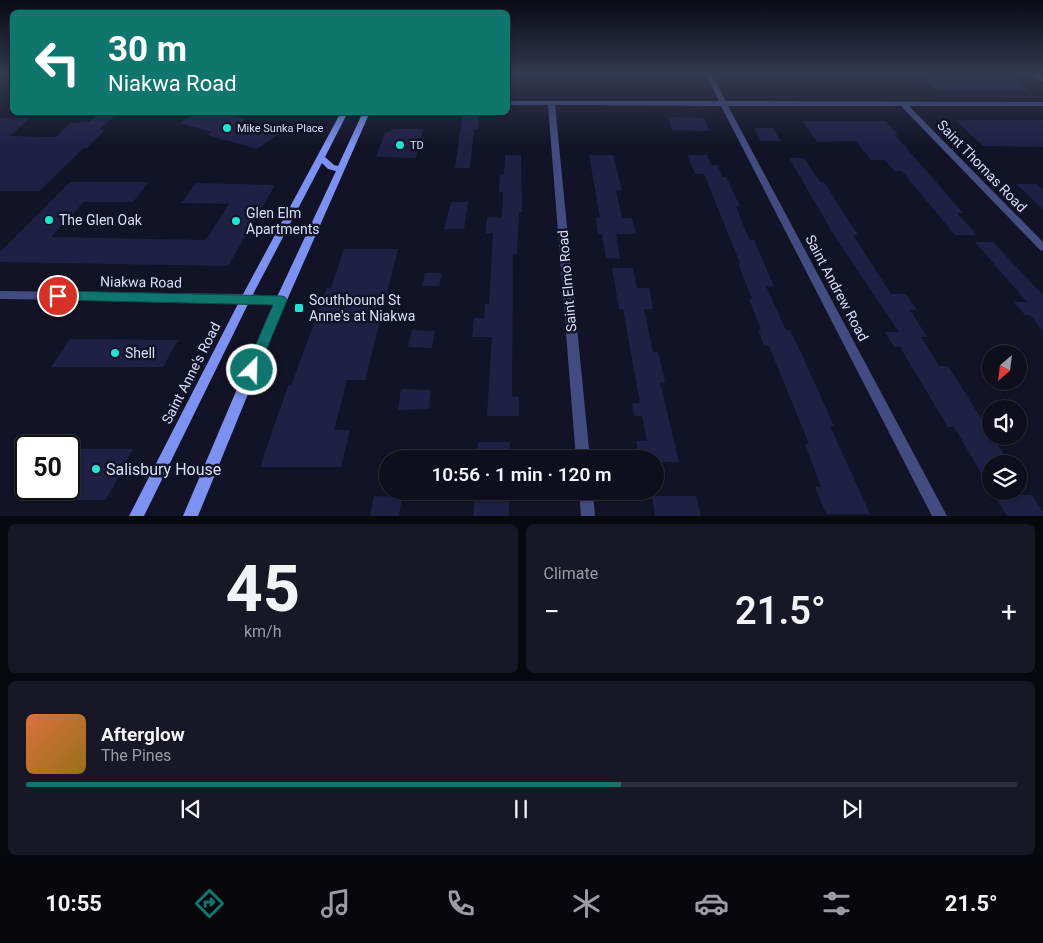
<!DOCTYPE html>
<html lang="en">
<head>
<meta charset="utf-8">
<style>
  :root { --surface:#0e0e1c; --page:#171725; --text:#f1f3f6; --muted:#9b9ca3; --line:#2e2e3b; --accent:#0f766e }
  body { margin:0; font-family:Roboto,sans-serif; background:var(--page); color:var(--text); height:100vh; display:flex; flex-direction:column; font-size:19px; white-space:nowrap }
  * { box-sizing:border-box; margin:0 }
  p { font-size:16px; color:var(--muted) }
  .icon { flex:none; width:28px; height:28px; fill:none; stroke:currentColor; stroke-width:2; stroke-linecap:round; stroke-linejoin:round }
  .map { position:relative; height:516px; overflow:hidden }
  .sheet { display:flex; flex-direction:column; gap:8px; padding:8px; background:#08080f; flex:1 }
  .sheet>* { flex:none }
  .banner { position:absolute; left:10px; top:10px; width:500px; height:105px; border-radius:8px; box-shadow:0 1px 4px #0004,0 0 0 1px var(--line); background:#0f766e; color:#fff; overflow:hidden }
  .needle { width:32px; rotate:208deg }
  .fabs { position:absolute; left:982px; top:345px; display:grid; gap:10px }
  .fabs a { display:grid; place-items:center; width:45px; height:45px; border-radius:50%; background:var(--surface); box-shadow:0 1px 4px #0004,0 0 0 1px var(--line); font-size:25px }
  .speed { position:absolute; left:15px; top:435px; display:flex; gap:10px; font-size:25px; font-weight:700; text-align:center }
  .speed>* { display:grid; place-content:center; width:65px; height:65px; border-radius:50%; background:var(--surface); box-shadow:0 1px 4px #0004,0 0 0 1px var(--line); line-height:1 }
  .speed .limit { border:2px solid #111; border-radius:8px; background:#fff; color:#111 }
  .pin { position:absolute; display:grid; place-items:center; width:42px; height:42px; color:#fff; margin:-21px; border:2px solid #fff; border-radius:50%; box-shadow:0 1px 5px #0007 }
  .me { position:absolute; width:55px; margin:-28px; rotate:23deg; stroke-linejoin:round; filter:drop-shadow(0 0 4px #0008) }
  .turn { display:flex; align-items:center; gap:18px; height:105px; padding:0 15px; font-size:22px }
  .turn .icon { width:65px; height:65px; stroke-width:2.5 }
  .turn b { display:block; font-size:35px; line-height:42px }
  .big { font-size:38px; font-weight:600; line-height:1.1 }
  .sheet .card { flex:1; display:flex; flex-direction:column; justify-content:center; gap:8px; min-width:0; padding:0 18px; border-radius:8px; background:var(--page) }
  .sheet .dial { align-items:center; gap:0 }
  .dial b { font-size:65px; line-height:1 }
  .song { display:flex; align-items:center; gap:15px }
  .cover { width:60px; height:60px; border-radius:8px; background:linear-gradient(135deg,hsl(20 70% 55%),hsl(40 70% 35%)) }
  .played { height:5px; border-radius:2px; background:linear-gradient(90deg,var(--accent) 60%,var(--line) 60%) }
  .keys { display:flex; justify-content:space-around; direction:ltr }
  .heat { display:flex; justify-content:space-between; align-items:center; font-size:28px; direction:ltr }
  .sheet .tiles { flex:1; display:grid; gap:8px; grid-template-columns:1fr 1fr }
  .card:last-child { grid-column:span 2 }
  .trip { position:absolute; left:379px; top:450px; width:285px; height:50px; border-radius:25px; background:var(--surface); box-shadow:0 1px 4px #0004,0 0 0 1px var(--line); font-weight:600; line-height:50px; text-align:center }
  .menu { display:flex; height:80px; justify-content:space-around; align-items:center; background:#06060b; color:var(--muted) }
  .menu .icon { width:35px; height:35px }
  .menu .current { color:var(--accent) }
  .menu b { font-size:22px; color:var(--text) }
  .map>svg:first-child { display:block }
</style>
</head>
<body>
<div class="map">
<svg width="1043" height="516" viewBox="0 0 1043 516">
  <rect width="100%" height="100%" fill="#121326"/>
  <g fill="#202045">
    <polygon points="922,76 1010,76 1029,90 936,90"/>
    <polygon points="100,112 119,112 99,130 105,130 87,148 84,148 39,191 0,191 0,118 30,118 10,136 56,137 70,123 89,122"/>
    <polygon points="197,112 208,112 220,116 223,113 244,119 241,124 279,134 257,149 207,135 212,132 179,123"/>
    <polygon points="462,116 479,116 478,129 474,129 470,168 455,168"/>
    <polygon points="668,117 704,118 709,131 672,130"/>
    <polygon points="955,120 1043,120 1043,147 983,146"/>
    <polygon points="802,121 886,121 898,135 895,135 963,213 957,213 977,235 955,235 902,171 894,171 885,160 871,160 856,141 817,142"/>
    <polygon points="754,128 773,128 781,141 761,141"/>
    <polygon points="394,129 423,129 416,158 376,157 385,133"/>
    <polygon points="505,155 521,155 522,212 519,212 517,254 513,254 512,397 519,397 519,416 487,416 492,337 472,337 474,318 484,318 485,304 489,304 493,233 486,233 487,217 502,218 503,192 499,192 500,174 504,174"/>
    <polygon points="589,155 613,155 622,190 616,190 622,218 632,218 636,234 616,234 620,259 606,258 602,234 598,234 596,218 600,218"/>
    <polygon points="687,155 707,155 711,165 717,165 723,177 726,177 740,206 736,206 744,227 750,240 754,240 774,286 766,286 786,330 790,330 803,357 834,426 830,426 870,514 826,514 815,487 821,487 805,444 809,444 769,346 764,346 758,330 761,330 749,299 752,299 738,263 740,263 704,174 695,174"/>
    <polygon points="789,158 804,158 820,182 824,182 834,198 858,235 853,235 891,294 906,294 917,310 910,310 927,337 921,337 939,366 948,366 1010,464 991,464 991,489 954,427 948,427 900,347 894,347 885,332 899,332 834,235"/>
    <polygon points="70,182 149,182 133,202 84,202 51,237 206,240 229,204 181,203 196,183 275,185 228,266 0,262 0,252"/>
    <polygon points="1016,184 1037,184 1043,190 1043,209"/>
    <polygon points="451,202 468,202 464,229 444,229"/>
    <polygon points="975,242 993,242 1043,295 1043,331 1030,315 1025,315 1014,302 1027,302"/>
    <polygon points="344,249 398,249 365,380 347,380 334,430 350,430 341,467 260,467 288,386 291,386 327,288 331,288"/>
    <polygon points="612,268 633,268 637,288 649,288 653,309 644,309 653,352 658,352 665,382 660,382 679,462 655,462 655,459 639,459 636,441 647,441 642,416 634,416 632,403 640,403 623,309 619,309"/>
    <polygon points="425,273 442,273 439,286 422,286"/>
    <polygon points="412,330 435,331 432,348 408,347"/>
    <polygon points="70,339 178,340 163,367 51,367"/>
    <polygon points="401,389 431,390 429,409 398,410"/>
    <polygon points="478,442 510,442 509,459 477,459"/>
    <polygon points="69,449 133,449 106,500 69,500"/>
    <polygon points="475,491 509,491 509,516 473,516"/>
    <polygon points="994,495 1032,495 1043,512 1043,516 1007,516"/>
    <polygon points="374,496 402,497 399,516 370,516"/>
    <polygon points="652,496 696,496 701,516 655,516"/>
  </g>
  <g fill="none" stroke-linecap="round" stroke-linejoin="round">
    <g fill="#424c80" fill-rule="evenodd">
      <polygon points="705,74 711,74 726,101 1043,102 1043,106 909,106 1043,242 1043,251 1040,250 901,106 728,106 947,516 932,516 721,106 555,105 590,459 576,459 548,105 508,105 508,101 719,101"/>
      <polygon points="1031,74 1039,74 1043,77 1043,82"/>
      <polygon points="0,291 246,294 250,295 251,298 250,301 246,302 0,299"/>
      <polygon points="579,491 593,491 595,516 581,516"/>
    </g>
    <polygon fill="#424c80" fill-rule="evenodd" points="246,294 281,296 285,297 286,300 285,303 281,304 246,302 242,301 241,298 242,295"/>
    <polygon fill="#7c91f1" fill-rule="evenodd" points="341,112 348,112 325,157 334,165 338,166 363,112 370,112 280,316 198,516 183,516 268,316 336,171 328,169 322,163 251,298 144,516 129,516 241,298"/>
  </g>
  <linearGradient id="sky" x2="0" y2="1"><stop stop-color="#0a0a15"/><stop offset="0.51" stop-color="#333952"/><stop offset="1" stop-color="#333952" stop-opacity="0"/></linearGradient>
  <rect width="1043" height="146" fill="url(#sky)"/>
  <polygon fill="#0f766e" stroke="#0a4d48" points="58,291 281,296 285,297 287,300 258,370 256,374 252,376 247,374 245,370 273,305 58,300 52,296"/>
  <g fill="#1be7d1" stroke="#121326" stroke-width="2">
    <circle cx="227" cy="128" r="5"/>
    <circle cx="400" cy="145" r="5"/>
    <circle cx="49" cy="220" r="5"/>
    <circle cx="236" cy="221" r="5"/>
    <rect x="294" y="303" width="10" height="10" rx="2.5"/>
    <circle cx="115" cy="353" r="5"/>
    <circle cx="96" cy="469" r="5"/>
  </g>
  <g text-anchor="middle" stroke-width="5" stroke-linejoin="round" paint-order="stroke">
    <g font-size="11" fill="#dbdefb" stroke="#121326" text-anchor="start">
      <text x="237" y="132">Mike Sunka Place</text>
      <text x="410" y="149">TD</text>
    </g>
    <g font-size="14" fill="#dbdefb" stroke="#121326">
      <text transform="translate(982 166) rotate(46)" y="5">Saint Thomas Road</text>
      <text transform="translate(567 281) rotate(-95)" y="5">Saint Elmo Road</text>
      <text transform="translate(141 282) rotate(1)" y="5">Niakwa Road</text>
      <text transform="translate(837 288) rotate(62)" y="5">Saint Andrew Road</text>
      <text transform="translate(191 373) rotate(-63)" y="5">Saint Anne's Road</text>
    </g>
    <g font-size="14" fill="#dbdefb" stroke="#121326" text-anchor="start">
      <text x="246" y="218">Glen Elm<tspan x="246" dy="16">Apartments</tspan></text>
      <text x="59" y="225">The Glen Oak</text>
      <text x="309" y="305">Southbound St<tspan x="309" dy="16">Anne's at Niakwa</tspan></text>
      <text x="125" y="358">Shell</text>
    </g>
    <g font-size="16" fill="#dbdefb" stroke="#121326" text-anchor="start">
      <text x="106" y="475">Salisbury House</text>
    </g>
  </g>
</svg>
<div class="fabs">
<a><svg class="needle" viewBox="-14 -14 28 28"><path d="M0-13l5 13h-10z" fill="#e53935"/><path d="M0 13l5-13h-10z" fill="#9b9ca3"/></svg></a>
<a><svg class="icon" aria-label="sound" viewBox="0 0 24 24"><path d="M4 9h4l5-4v14l-5-4H4zM17 9q2 3 0 6"/></svg></a>
<a><svg class="icon" aria-label="layers" viewBox="0 0 24 24"><path d="M12 4l9 5-9 5-9-5zM3 14l9 5 9-5"/></svg></a>
</div>
<div class="speed"><div class="limit">50</div></div>
<div class="pin" style="left:58px;top:296px;background:#d93025"><svg class="icon" aria-label="arrive" viewBox="0 0 24 24"><path d="M6 21V4h12l-3 4 3 4H6"/></svg></div>
<svg class="me" style="left:252px;top:370px" viewBox="-20 -20 40 40"><circle r="17" fill="#0f766e" stroke="#fff" stroke-width="3"/><path d="M0-11L8 9 0 5-8 9z" fill="#fff"/></svg>
<div class="trip">10:56 · 1 min · 120 m</div>
<div class="banner">
<div class="turn"><svg class="icon" aria-label="left" viewBox="0 0 24 24"><path d="M17 20v-9H6M10 6l-5 5 5 5"/></svg><div><b>30 m</b>Niakwa Road</div></div>
</div>
</div>
<section class="sheet">
<div class="tiles">
<div class="card dial"><b>45</b><p>km/h</p></div>
<div class="card"><p>Climate</p>
<div class="heat"><a>−</a><b class="big">21.5°</b><a>+</a></div>
</div>
<div class="card">
<div class="song"><i class="cover"></i><div><b>Afterglow</b><p>The Pines</p></div></div>
<div class="played"></div>
<div class="keys"><svg class="icon" aria-label="previous" viewBox="0 0 24 24"><path d="M18 5L8 12l10 7zM5 5v14"/></svg><svg class="icon" aria-label="pause" viewBox="0 0 24 24"><path d="M8 5v14M16 5v14"/></svg><svg class="icon" aria-label="next" viewBox="0 0 24 24"><path d="M6 5l10 7-10 7zM19 5v14"/></svg></div>
</div>
</div>
</section>
<nav class="menu">
<b>10:55</b>
<svg class="icon current" aria-label="directions" viewBox="0 0 24 24"><path d="M12 3l9 9-9 9-9-9zM9 14v-3h6M13 9l2 2-2 2"/></svg>
<svg class="icon" aria-label="music" viewBox="0 0 24 24"><path d="M9 18V5l10-2v13"/><circle cx="6" cy="18" r="3"/><circle cx="16" cy="16" r="3"/></svg>
<svg class="icon" aria-label="phone" viewBox="0 0 24 24"><path d="M5 4h4l2 5-3 2q2 4 5 5l2-3 5 2v4C11 20 4 13 5 4z"/></svg>
<svg class="icon" aria-label="climate" viewBox="0 0 24 24"><path d="M12 3v18M4 7l16 10M4 17L20 7"/></svg>
<svg class="icon" aria-label="car" viewBox="0 0 24 24"><path d="M5 17H2v-5l4-1 3-4h7l3 4 3 1v5h-3M9 17h6M6 11h13"/><circle cx="7" cy="17" r="2"/><circle cx="17" cy="17" r="2"/></svg>
<svg class="icon" aria-label="filters" viewBox="0 0 24 24"><path d="M4 7h16M4 17h16"/><circle cx="9" cy="7" r="2"/><circle cx="15" cy="17" r="2"/></svg>
<b>21.5°</b>
</nav>
</body>
</html>
